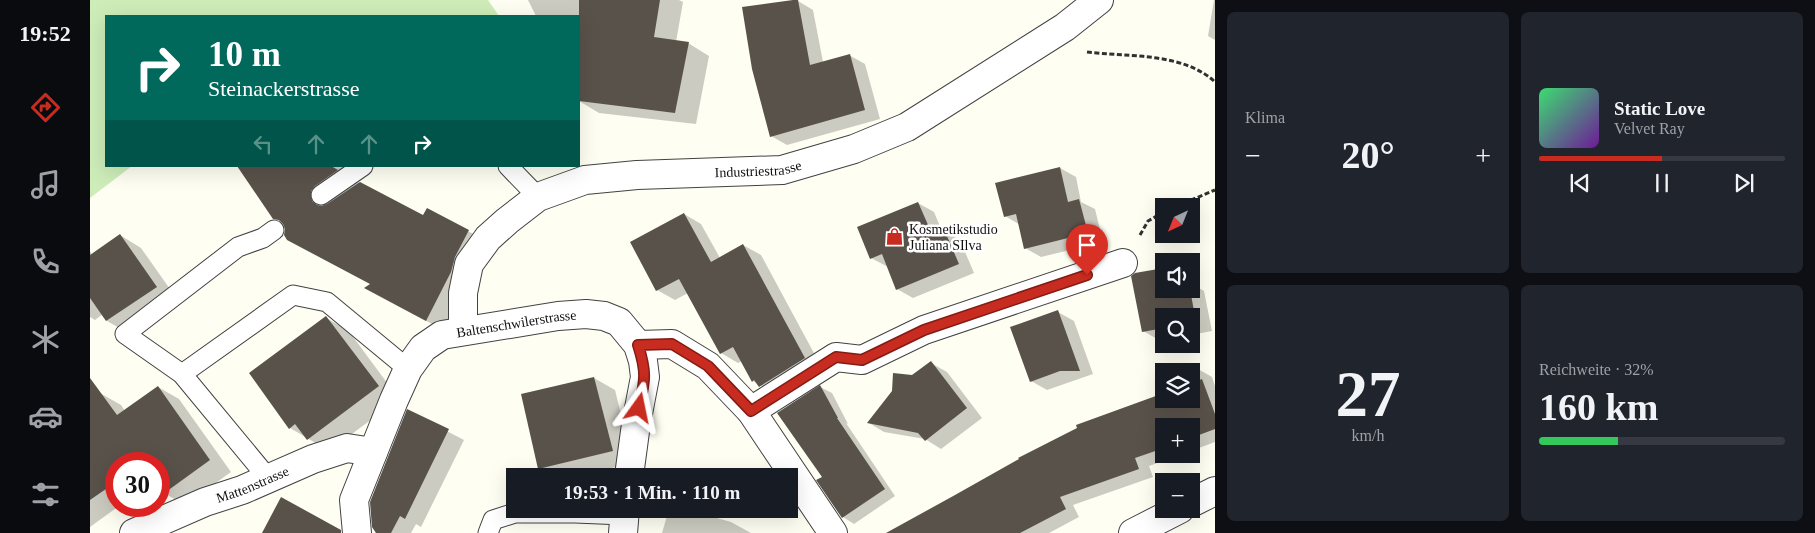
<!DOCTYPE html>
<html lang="de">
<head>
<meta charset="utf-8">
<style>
  :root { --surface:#171b24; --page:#20242c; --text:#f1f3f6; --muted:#9ea1a6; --line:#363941; --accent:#c82b1f }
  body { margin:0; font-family:"Times New Roman",serif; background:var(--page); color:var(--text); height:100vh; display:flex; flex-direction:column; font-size:19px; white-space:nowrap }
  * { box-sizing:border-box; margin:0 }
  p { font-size:16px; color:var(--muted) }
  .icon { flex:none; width:28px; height:28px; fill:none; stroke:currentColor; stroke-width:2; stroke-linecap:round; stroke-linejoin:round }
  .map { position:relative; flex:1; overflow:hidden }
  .side { display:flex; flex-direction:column; gap:12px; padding:12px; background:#0d0f14; width:600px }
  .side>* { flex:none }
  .guide { position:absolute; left:15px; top:15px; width:475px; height:152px; border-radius:0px; box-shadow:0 5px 20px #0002; background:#00695c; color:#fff; overflow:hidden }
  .needle { width:32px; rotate:223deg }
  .controls { position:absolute; left:1065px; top:198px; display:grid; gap:10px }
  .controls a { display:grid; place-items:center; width:45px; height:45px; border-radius:0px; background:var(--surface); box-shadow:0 5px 20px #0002; font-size:25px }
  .speed { position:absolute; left:15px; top:452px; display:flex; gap:10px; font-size:25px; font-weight:700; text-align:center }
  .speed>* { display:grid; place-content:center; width:65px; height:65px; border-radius:50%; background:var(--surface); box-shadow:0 5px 20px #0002; line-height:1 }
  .speed .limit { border:8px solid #d22; background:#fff; color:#111 }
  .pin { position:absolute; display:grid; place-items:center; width:42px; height:42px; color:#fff; margin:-51px -21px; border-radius:50% 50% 50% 0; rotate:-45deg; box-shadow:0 0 5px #0007 }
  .pin .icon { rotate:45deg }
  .me { position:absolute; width:55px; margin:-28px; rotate:12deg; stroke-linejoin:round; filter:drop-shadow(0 0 4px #0008) }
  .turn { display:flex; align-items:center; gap:18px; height:105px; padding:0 20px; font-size:22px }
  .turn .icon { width:65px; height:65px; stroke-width:2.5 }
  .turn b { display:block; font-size:35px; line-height:42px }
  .lanes { display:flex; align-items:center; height:48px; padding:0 20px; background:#0003; justify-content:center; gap:25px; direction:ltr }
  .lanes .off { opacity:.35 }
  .big { font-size:38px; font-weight:700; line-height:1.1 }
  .side .card { flex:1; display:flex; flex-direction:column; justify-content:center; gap:8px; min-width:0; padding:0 18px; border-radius:8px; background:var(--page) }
  .side .dial { align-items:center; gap:0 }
  .dial b { font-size:65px; line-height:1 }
  .song { display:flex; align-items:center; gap:15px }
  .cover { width:60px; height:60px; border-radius:8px; background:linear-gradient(135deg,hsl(140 70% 55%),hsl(280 70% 35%)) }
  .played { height:5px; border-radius:2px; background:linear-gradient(90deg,var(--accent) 50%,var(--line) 50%) }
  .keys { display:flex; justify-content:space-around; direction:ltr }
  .heat { display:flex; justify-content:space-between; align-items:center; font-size:28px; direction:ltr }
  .charge { height:8px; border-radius:4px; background:linear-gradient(90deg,#34c759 32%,var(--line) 0) }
  .side .tiles { flex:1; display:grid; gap:12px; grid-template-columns:repeat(2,1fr) }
  .trip { position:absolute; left:416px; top:468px; width:292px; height:50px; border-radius:0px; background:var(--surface); box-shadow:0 5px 20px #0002; font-weight:700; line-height:50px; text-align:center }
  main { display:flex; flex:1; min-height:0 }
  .dock { display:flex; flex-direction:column; width:90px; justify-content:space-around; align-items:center; background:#090b0e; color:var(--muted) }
  .dock .icon { width:35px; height:35px }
  .dock .current { color:var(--accent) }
  .dock b { font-size:22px; color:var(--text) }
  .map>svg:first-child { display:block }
</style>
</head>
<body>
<main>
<nav class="dock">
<b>19:52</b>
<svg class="icon current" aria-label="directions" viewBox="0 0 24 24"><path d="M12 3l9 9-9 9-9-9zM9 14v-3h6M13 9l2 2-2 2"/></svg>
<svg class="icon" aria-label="music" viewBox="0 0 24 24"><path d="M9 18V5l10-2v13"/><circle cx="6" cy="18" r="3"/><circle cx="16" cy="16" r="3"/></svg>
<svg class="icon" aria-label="phone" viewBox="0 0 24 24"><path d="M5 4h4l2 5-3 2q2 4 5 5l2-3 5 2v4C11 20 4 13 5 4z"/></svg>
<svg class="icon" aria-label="climate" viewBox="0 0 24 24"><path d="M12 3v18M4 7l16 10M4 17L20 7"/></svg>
<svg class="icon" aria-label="car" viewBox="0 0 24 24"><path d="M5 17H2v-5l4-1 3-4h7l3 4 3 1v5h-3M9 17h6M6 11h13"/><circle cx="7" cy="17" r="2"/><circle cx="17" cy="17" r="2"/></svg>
<svg class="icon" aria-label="filters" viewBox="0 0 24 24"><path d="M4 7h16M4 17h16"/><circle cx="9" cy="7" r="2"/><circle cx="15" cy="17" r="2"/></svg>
</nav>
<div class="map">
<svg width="1125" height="533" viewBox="0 0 1125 533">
  <rect width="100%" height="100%" fill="#fffef2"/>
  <polygon fill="#cdecb8" points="0,0 398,0 409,16 16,16 16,166 42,166 0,198"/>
  <g fill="#0003">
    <polygon points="438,0 589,0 593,2 586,42 598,43 619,56 606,124 509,113 489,101 489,16 446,16"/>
    <polygon points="1124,0 1125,0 1125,40 1118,36"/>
    <polygon points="708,1 723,10 733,62 759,55 775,64 790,119 697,145 681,136"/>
    <polygon points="149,166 270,166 256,176 334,217 337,209 400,243 357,332 297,300 282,284 184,218"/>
    <polygon points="970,168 986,177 991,202 1005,209 1013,242 951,257 935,248 930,225 915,216"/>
    <polygon points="828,203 844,212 852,231 854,230 870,240 884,273 823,298 807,289 798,267 781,258"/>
    <polygon points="594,214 611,224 630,258 653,245 671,255 732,368 688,396 663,381 652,361 648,363 631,353 598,293 585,300 567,290"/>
    <polygon points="30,235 51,248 87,299 38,333 17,321 13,314 5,320 0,317 0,251 2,255"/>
    <polygon points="1101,272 1107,275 1109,288 1114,291 1122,331 1101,335 1101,316 1074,316 1074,340 1069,340 1053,331 1074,289 1101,289"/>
    <polygon points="968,312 984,321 1003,374 957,390 941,381"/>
    <polygon points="236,318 258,330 309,399 239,451 200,428"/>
    <polygon points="841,363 857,372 892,418 851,449 835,439 794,432 779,423 823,376"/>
    <polygon points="1108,369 1122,377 1125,386 1125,442 1101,451 1101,426 1074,426 1074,454 1093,454 1059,466 1063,477 983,505 989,517 959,533 834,533 1071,395 1067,384 1074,381 1074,399 1101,399 1101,372"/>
    <polygon points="504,378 525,390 543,463 488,476 463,476 449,468 432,395"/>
    <polygon points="68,387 89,399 141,472 95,505 74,493 69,486 69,464 26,464 26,506 29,506 0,527 0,400 10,393 31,405 35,411"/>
    <polygon points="730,387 742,393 758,424 756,423 805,496 764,524 753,517"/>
    <polygon points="318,411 374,440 331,527 326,524 321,533 288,533"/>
    <polygon points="579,509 595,509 641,522 661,533 572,533"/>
  </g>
  <g fill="#59524b">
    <polygon points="489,0 570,0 564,37 599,42 585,113 489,101"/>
    <polygon points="703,0 708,0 720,65 760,54 775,110 680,137 662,69 652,7"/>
    <polygon points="147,166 241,166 248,170 225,186 221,191 222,201 227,205 232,206 237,204 270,182 333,215 337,208 379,230 365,257 361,272 336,321 274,288 280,284 197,240 194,235 195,229 193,224 189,220 183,219"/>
    <polygon points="970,167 978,202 989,199 998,233 934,249 926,214 914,217 905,183"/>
    <polygon points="828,202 842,234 854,229 869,264 806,290 792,254 780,259 767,227"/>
    <polygon points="594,213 621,262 653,244 715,358 669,387 664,380 662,382 643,347 630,354 589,279 566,291 540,242"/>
    <polygon points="30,234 67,287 16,321 0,298 0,255"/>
    <polygon points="1074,268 1074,289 1100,289 1106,322 1101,323 1101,316 1074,316 1074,328 1052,332 1041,276 1045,273"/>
    <polygon points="968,310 990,371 970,371 940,382 920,327"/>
    <polygon points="236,316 289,386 217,440 205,424 199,429 159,373"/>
    <polygon points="841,361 877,408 835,441 828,433 777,423 802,391 803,373 822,375"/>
    <polygon points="504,377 523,451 448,469 431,394"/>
    <polygon points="0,378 27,415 68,386 120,460 73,494 69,488 69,464 26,464 26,482 0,500"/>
    <polygon points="1112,379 1125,414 1125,429 1101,438 1101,426 1074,426 1074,448 1045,458 1049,469 970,497 976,509 930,533 796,533 865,495 929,459 928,458 987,428 986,425 1074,393 1074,399 1101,399 1101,383"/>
    <polygon points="730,385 748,418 747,418 795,489 752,518 726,480 732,477 687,413"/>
    <polygon points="317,409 359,429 315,519 310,516 301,533 286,533 282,527 280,502"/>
    <polygon points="191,497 251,530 251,533 172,533"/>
  </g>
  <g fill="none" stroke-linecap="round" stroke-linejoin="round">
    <defs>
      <g id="service">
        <polyline points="418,166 448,197"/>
        <polyline points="231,195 273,166"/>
        <polyline points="92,374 203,295 237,302 318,369"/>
        <polyline points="178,478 92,374 35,334 148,247 173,238 184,230"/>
        <polyline points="398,533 403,520 425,513 485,513 534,515"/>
      </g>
      <g id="minor">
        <path id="s1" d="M373 331V293L379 264 398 238 417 221 448 197 495 180 547 175 692 170 764 149 817 127 975 27 1009 0"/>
        <polyline points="548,345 582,344 618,366 661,411 743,533"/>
        <polyline points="661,411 746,357 772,360 834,330 1033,263"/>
        <polyline points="1101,503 1125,491"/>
        <path id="s2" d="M44 533 115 502 152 490 223 459 257 448 283 452"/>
        <path id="s3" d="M267 533 264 500 304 400 318 369 333 348 352 335 468 316 496 314 514 316 529 322 548 345 553 361 555 377 546 424 539 476"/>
        <polyline points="533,533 535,509"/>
        <polyline points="1043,533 1090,509"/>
      </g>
    </defs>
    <use href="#service" stroke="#424242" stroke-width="21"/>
    <use href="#minor" stroke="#424242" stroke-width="30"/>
    <g stroke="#313131" stroke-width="3" stroke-dasharray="5 2.5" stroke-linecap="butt">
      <path d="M997 52C1037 57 1093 52 1125 82"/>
      <polyline points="1087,206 1125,190"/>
      <polyline points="1050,235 1058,221 1074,212"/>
    </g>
    <use href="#service" stroke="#fff" stroke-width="19"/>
    <use href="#minor" stroke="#fff" stroke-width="28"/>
  </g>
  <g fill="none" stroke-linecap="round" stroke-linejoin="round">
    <defs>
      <path id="route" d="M549 408C555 380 557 373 548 345L582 344 618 366 661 411 746 357 772 360 834 330 997 275"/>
    </defs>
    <use href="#route" stroke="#821c14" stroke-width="12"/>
    <use href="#route" stroke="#c82b1f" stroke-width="9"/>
  </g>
  <defs>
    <symbol id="shop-bare" viewBox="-9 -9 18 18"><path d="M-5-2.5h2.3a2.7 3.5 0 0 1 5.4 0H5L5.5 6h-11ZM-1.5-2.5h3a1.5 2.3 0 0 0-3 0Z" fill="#c82b1f" stroke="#fff" stroke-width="2.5" paint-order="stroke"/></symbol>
  </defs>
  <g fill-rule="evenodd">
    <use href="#shop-bare" x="792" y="224" width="25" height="25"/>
  </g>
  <g text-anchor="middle" stroke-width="5" stroke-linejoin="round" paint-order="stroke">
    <g font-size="14" fill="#0f0f0f" stroke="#fff">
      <text dy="5" stroke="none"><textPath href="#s1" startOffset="388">Industriestrasse</textPath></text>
      <text dy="5" stroke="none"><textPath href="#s3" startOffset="299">Baltenschwilerstrasse</textPath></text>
      <text dy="5" stroke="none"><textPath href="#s2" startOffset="128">Mattenstrasse</textPath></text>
    </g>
    <g font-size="14" fill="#0f0f0f" stroke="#fff" text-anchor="start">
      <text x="819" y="234">Kosmetikstudio<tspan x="819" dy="16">Juliana SIlva</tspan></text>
    </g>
  </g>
</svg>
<div class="controls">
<a><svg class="needle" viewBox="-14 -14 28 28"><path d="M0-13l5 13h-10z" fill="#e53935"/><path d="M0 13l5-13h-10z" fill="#9ea1a6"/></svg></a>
<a><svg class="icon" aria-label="sound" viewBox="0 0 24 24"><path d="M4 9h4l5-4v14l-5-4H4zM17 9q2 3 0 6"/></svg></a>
<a><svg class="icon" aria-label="search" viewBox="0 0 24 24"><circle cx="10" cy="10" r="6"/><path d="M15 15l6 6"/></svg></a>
<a><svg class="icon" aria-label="layers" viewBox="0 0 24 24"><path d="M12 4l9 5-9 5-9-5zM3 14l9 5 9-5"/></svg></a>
<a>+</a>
<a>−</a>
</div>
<div class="speed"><div class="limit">30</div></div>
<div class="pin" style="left:997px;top:275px;background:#d93025"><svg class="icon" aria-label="arrive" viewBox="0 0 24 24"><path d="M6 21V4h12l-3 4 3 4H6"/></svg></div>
<svg class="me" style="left:549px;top:408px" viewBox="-20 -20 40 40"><path d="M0-17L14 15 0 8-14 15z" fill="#c82b1f" stroke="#fff" stroke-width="4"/></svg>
<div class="trip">19:53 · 1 Min. · 110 m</div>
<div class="guide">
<div class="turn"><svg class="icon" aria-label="right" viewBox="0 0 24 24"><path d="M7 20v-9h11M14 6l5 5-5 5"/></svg><div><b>10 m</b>Steinackerstrasse</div></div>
<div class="lanes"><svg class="icon off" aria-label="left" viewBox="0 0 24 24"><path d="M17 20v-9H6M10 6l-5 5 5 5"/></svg><svg class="icon off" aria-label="ahead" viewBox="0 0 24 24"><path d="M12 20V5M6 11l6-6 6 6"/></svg><svg class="icon off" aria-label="ahead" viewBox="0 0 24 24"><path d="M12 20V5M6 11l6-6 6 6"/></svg><svg class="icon" aria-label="right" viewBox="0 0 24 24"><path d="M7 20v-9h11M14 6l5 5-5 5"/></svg></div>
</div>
</div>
<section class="side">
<div class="tiles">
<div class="card"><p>Klima</p>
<div class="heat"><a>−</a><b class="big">20°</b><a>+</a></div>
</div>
<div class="card">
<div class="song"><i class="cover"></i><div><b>Static Love</b><p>Velvet Ray</p></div></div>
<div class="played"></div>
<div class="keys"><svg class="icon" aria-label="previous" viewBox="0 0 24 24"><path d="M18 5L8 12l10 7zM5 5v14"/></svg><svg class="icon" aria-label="pause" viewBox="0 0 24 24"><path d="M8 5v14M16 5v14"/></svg><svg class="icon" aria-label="next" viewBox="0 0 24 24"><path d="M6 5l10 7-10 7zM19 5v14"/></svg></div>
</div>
<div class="card dial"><b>27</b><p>km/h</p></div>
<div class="card"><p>Reichweite · 32%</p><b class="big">160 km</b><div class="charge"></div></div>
</div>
</section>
</main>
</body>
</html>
